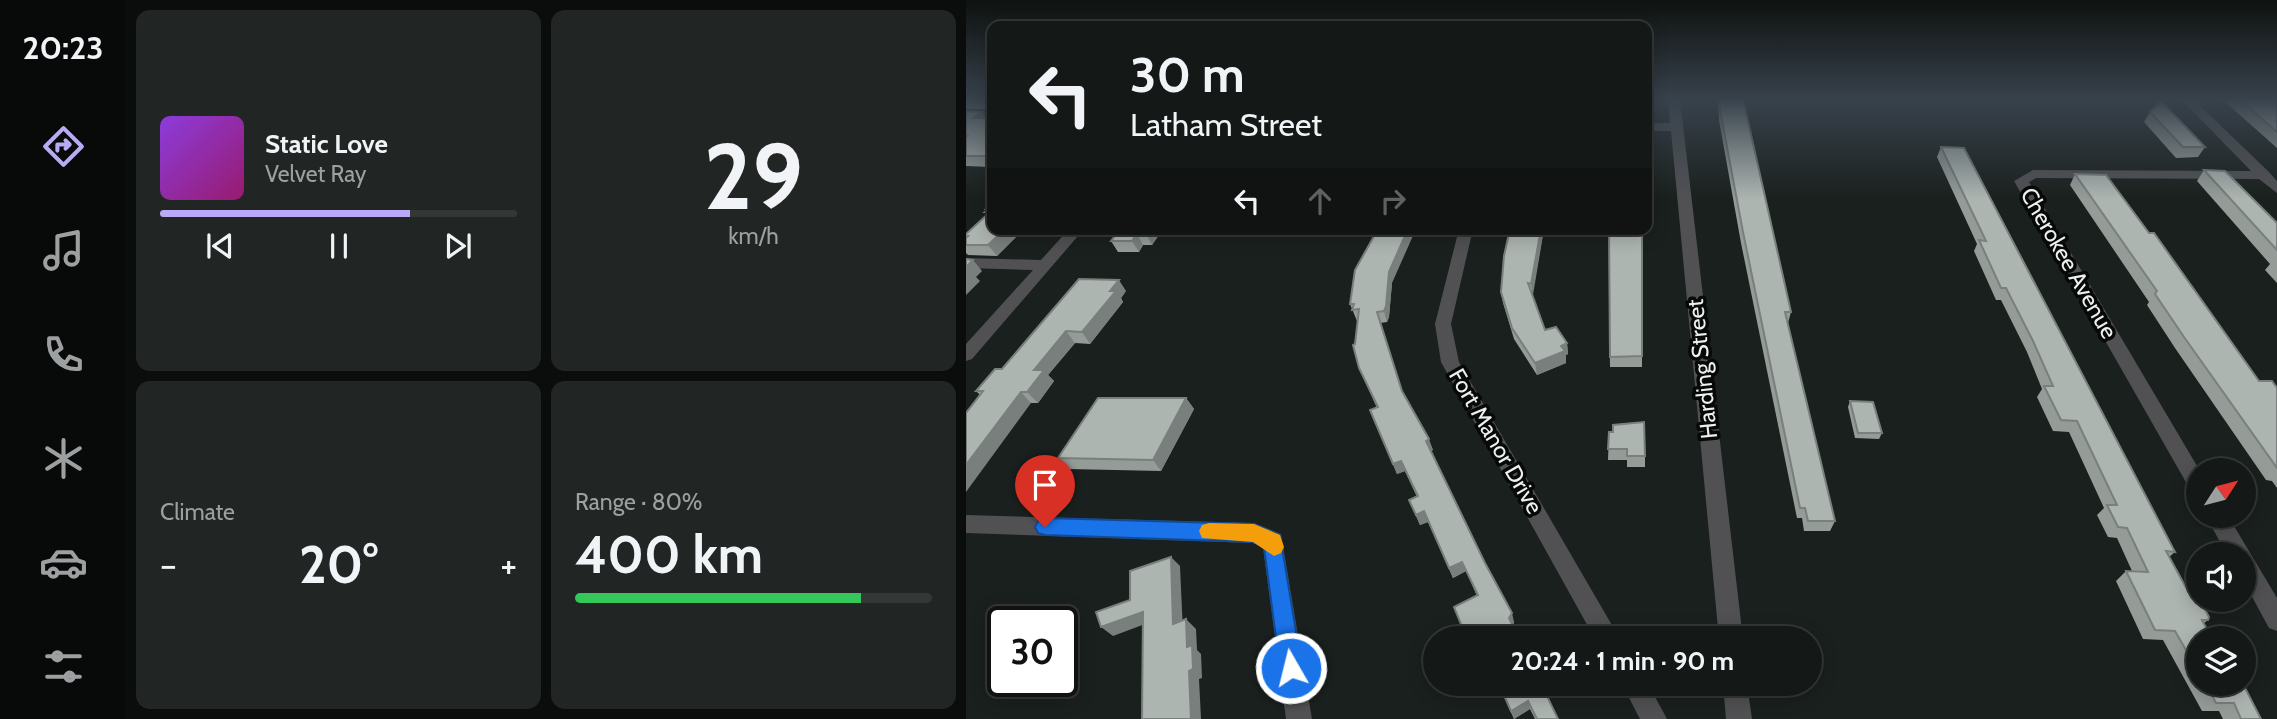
<!DOCTYPE html>
<html lang="en">
<head>
<meta charset="utf-8">
<style>
  :root { --surface:#141816; --page:#212523; --text:#f1f3f6; --muted:#9da0a1; --line:#333735; --accent:#baaaf6 }
  body { margin:0; font-family:Cabin,sans-serif; background:var(--page); color:var(--text); height:100vh; display:flex; flex-direction:column; font-size:26px; white-space:nowrap }
  * { box-sizing:border-box; margin:0 }
  p { font-size:23px; color:var(--muted) }
  .icon { flex:none; width:38px; height:38px; fill:none; stroke:currentColor; stroke-width:2; stroke-linecap:round; stroke-linejoin:round }
  .map { position:relative; flex:1; overflow:hidden }
  .sheet { display:flex; flex-direction:column; gap:10px; padding:10px; background:#0b0d0c; width:840px }
  .sheet>* { flex:none }
  .top-card { position:absolute; left:21px; top:21px; width:665px; height:214px; border-radius:14px; box-shadow:0 4px 18px #0003,0 0 0 2px var(--line); background:#141816; color:var(--text); overflow:hidden }
  .needle { width:46px; rotate:54deg }
  .fabs { position:absolute; left:1220px; top:458px; display:grid; gap:14px }
  .fabs a { display:grid; place-items:center; width:70px; height:70px; border-radius:50%; background:var(--surface); box-shadow:0 4px 18px #0003,0 0 0 2px var(--line); font-size:35px }
  .speed { position:absolute; left:21px; top:606px; display:flex; gap:14px; font-size:35px; font-weight:700; text-align:center }
  .speed>* { display:grid; place-content:center; width:91px; height:91px; border-radius:50%; background:var(--surface); box-shadow:0 4px 18px #0003,0 0 0 2px var(--line); line-height:1 }
  .speed .limit { border:4px solid #111; border-radius:10px; background:#fff; color:#111 }
  .pin { position:absolute; display:grid; place-items:center; width:60px; height:60px; color:#fff; margin:-72px -30px; border-radius:50% 50% 50% 0; rotate:-45deg; box-shadow:0 0 7px #0007 }
  .pin .icon { rotate:45deg }
  .me { position:absolute; width:77px; margin:-38px; rotate:352deg; stroke-linejoin:round; filter:drop-shadow(0 0 5px #0008) }
  .turn { display:flex; align-items:center; gap:24px; height:147px; padding:0 28px; font-size:32px }
  .turn .icon { width:91px; height:91px; stroke-width:2.5 }
  .turn b { display:block; font-size:49px; line-height:60px }
  .lanes { display:flex; align-items:center; height:66px; padding:0 28px; background:#0003; justify-content:center; gap:35px; direction:ltr }
  .lanes .off { opacity:.35 }
  .big { font-size:52px; font-weight:700; line-height:1.1 }
  .sheet .card { flex:1; display:flex; flex-direction:column; justify-content:center; gap:10px; min-width:0; padding:0 24px; border-radius:14px; background:var(--page) }
  .sheet .dial { align-items:center; gap:0 }
  .dial b { font-size:91px; line-height:1 }
  .song { display:flex; align-items:center; gap:21px }
  .cover { width:84px; height:84px; border-radius:10px; background:linear-gradient(135deg,hsl(270 70% 55%),hsl(320 70% 35%)) }
  .played { height:7px; border-radius:4px; background:linear-gradient(90deg,var(--accent) 70%,var(--line) 70%) }
  .keys { display:flex; justify-content:space-around; direction:ltr }
  .heat { display:flex; justify-content:space-between; align-items:center; font-size:38px; direction:ltr }
  .charge { height:10px; border-radius:5px; background:linear-gradient(90deg,#34c759 80%,var(--line) 0) }
  .sheet .tiles { flex:1; display:grid; gap:10px; grid-template-columns:repeat(2,1fr) }
  .trip { position:absolute; left:457px; top:626px; width:399px; height:70px; border-radius:35px; background:var(--surface); box-shadow:0 4px 18px #0003,0 0 0 2px var(--line); font-weight:700; line-height:70px; text-align:center }
  main { display:flex; flex:1; min-height:0 }
  .dock { display:flex; flex-direction:column; width:126px; justify-content:space-around; align-items:center; background:#080a09; color:var(--muted) }
  .dock .icon { width:49px; height:49px }
  .dock .current { color:var(--accent) }
  .dock b { font-size:32px; color:var(--text) }
  .map>svg:first-child { display:block }
</style>
</head>
<body>
<main>
<nav class="dock">
<b>20:23</b>
<svg class="icon current" aria-label="directions" viewBox="0 0 24 24"><path d="M12 3l9 9-9 9-9-9zM9 14v-3h6M13 9l2 2-2 2"/></svg>
<svg class="icon" aria-label="music" viewBox="0 0 24 24"><path d="M9 18V5l10-2v13"/><circle cx="6" cy="18" r="3"/><circle cx="16" cy="16" r="3"/></svg>
<svg class="icon" aria-label="phone" viewBox="0 0 24 24"><path d="M5 4h4l2 5-3 2q2 4 5 5l2-3 5 2v4C11 20 4 13 5 4z"/></svg>
<svg class="icon" aria-label="climate" viewBox="0 0 24 24"><path d="M12 3v18M4 7l16 10M4 17L20 7"/></svg>
<svg class="icon" aria-label="car" viewBox="0 0 24 24"><path d="M5 17H2v-5l4-1 3-4h7l3 4 3 1v5h-3M9 17h6M6 11h13"/><circle cx="7" cy="17" r="2"/><circle cx="17" cy="17" r="2"/></svg>
<svg class="icon" aria-label="filters" viewBox="0 0 24 24"><path d="M4 7h16M4 17h16"/><circle cx="9" cy="7" r="2"/><circle cx="15" cy="17" r="2"/></svg>
</nav>
<section class="sheet">
<div class="tiles">
<div class="card">
<div class="song"><i class="cover"></i><div><b>Static Love</b><p>Velvet Ray</p></div></div>
<div class="played"></div>
<div class="keys"><svg class="icon" aria-label="previous" viewBox="0 0 24 24"><path d="M18 5L8 12l10 7zM5 5v14"/></svg><svg class="icon" aria-label="pause" viewBox="0 0 24 24"><path d="M8 5v14M16 5v14"/></svg><svg class="icon" aria-label="next" viewBox="0 0 24 24"><path d="M6 5l10 7-10 7zM19 5v14"/></svg></div>
</div>
<div class="card dial"><b>29</b><p>km/h</p></div>
<div class="card"><p>Climate</p>
<div class="heat"><a>−</a><b class="big">20°</b><a>+</a></div>
</div>
<div class="card"><p>Range · 80%</p><b class="big">400 km</b><div class="charge"></div></div>
</div>
</section>
<div class="map">
<svg width="1311" height="719" viewBox="0 0 1311 719">
  <rect width="100%" height="100%" fill="#1a201d"/>
  <g fill="none" stroke-linecap="round" stroke-linejoin="round">
    <g fill="#515154" fill-rule="evenodd">
      <polygon points="702,99 714,99 777,639 753,639 705,131 681,131 681,123 704,123"/>
      <polygon points="1215,99 1227,99 1303,172 1311,181 1311,193 1293,179 1070,178 1063,182 1234,471 1232,471 1232,494 1225,491 1048,181 1067,170 1285,171"/>
      <polygon points="0,111 26,112 26,120 0,119"/>
      <polygon points="103,229 118,229 6,359 0,361 0,344 67,270 0,268 0,258 75,260"/>
      <polygon points="493,229 507,229 485,324 493,362 654,639 629,639 475,362 469,324"/>
      <polygon points="0,515 288,523 315,534 346,719 320,719 297,547 287,543 0,533"/>
      <polygon points="1240,516 1262,516 1311,598 1311,631 1303,628 1278,582 1278,555 1261,555"/>
      <polygon points="656,684 682,684 701,719 674,719"/>
      <polygon points="757,684 781,684 786,719 760,719"/>
    </g>
  </g>
  <g fill="#959c98">
    <polygon points="0,99 26,99 26,113 23,109 0,109"/>
    <rect x="681" y="99" width="7" height="7"/>
    <polygon points="752,99 777,99 825,312 822,323 821,323 869,521 864,531 838,531 836,518 831,518 775,243 753,120"/>
    <polygon points="1256,99 1311,99 1311,148"/>
    <polygon points="0,111 15,112 19,118 26,118 26,167 0,166"/>
    <polygon points="1184,112 1239,147 1232,157 1210,158 1178,122"/>
    <polygon points="975,147 1209,552 1203,557 1223,593 1242,620 1238,623 1232,639 1232,684 1277,684 1295,719 1257,719 1253,711 1236,711 1197,640 1177,639 1150,581 1160,571 1166,571 1151,538 1142,537 1131,515 1138,508 1103,432 1087,431 1071,397 1076,389 1061,352 1035,300 1030,300 1008,251 1011,244 971,157"/>
    <polygon points="1238,170 1311,223 1311,283 1299,270 1304,264 1231,181"/>
    <polygon points="1109,174 1293,381 1311,388 1311,488 1306,481 1300,480 1209,348 1181,305 1183,302 1104,185"/>
    <polygon points="26,203 26,229 58,229 31,256 2,255 0,253 0,234 21,215 19,212 21,210 20,209"/>
    <polygon points="154,229 197,229 186,245 177,245 173,252 152,252 145,241"/>
    <polygon points="544,229 578,229 566,295 579,330 601,343 602,354 600,355 600,363 571,375 548,339 537,303 535,292"/>
    <polygon points="643,229 676,229 676,367 644,367"/>
    <polygon points="426,283 423,317 421,322 414,323 436,391 467,450 465,451 519,563 548,622 547,625 550,635 543,639 533,639 532,635 525,639 501,639 511,596 500,571 487,578 462,522 454,525 443,500 451,497 439,471 431,474 409,421 411,408 393,368 389,344 392,321 391,321 384,304"/>
    <polygon points="160,291 155,298 157,302 124,344 109,343 82,375 88,381 72,403 65,403 14,395 10,391 36,369"/>
    <polygon points="220,398 228,409 195,471 102,469 92,458"/>
    <polygon points="884,401 916,433 913,439 889,438 882,407"/>
    <polygon points="643,432 679,456 679,467 661,467 661,460 642,460"/>
    <polygon points="532,684 581,684 583,693 582,697 592,719 569,719 564,709 548,719"/>
  </g>
  <g fill="#797f7c">
    <polygon points="26,103 26,113 22,107"/>
    <polygon points="15,112 22,122 7,118"/>
    <polygon points="39,229 58,229 31,256 22,245"/>
    <polygon points="183,229 197,229 186,245 180,234"/>
    <polygon points="442,229 450,229 426,283 423,317 421,322 418,311 423,272"/>
    <polygon points="575,229 578,229 567,295 565,284"/>
    <polygon points="171,234 177,245 173,252 166,241"/>
    <polygon points="7,260 16,271 10,277 14,281 0,295 0,267"/>
    <polygon points="153,280 160,291 155,298 157,302 124,344 116,332"/>
    <polygon points="100,331 109,343 82,375 88,381 72,403 61,392 68,370"/>
    <polygon points="601,343 602,354 600,355 600,363 571,375 569,363 595,346"/>
    <polygon points="55,392 65,403 0,492 0,465"/>
    <polygon points="220,398 228,409 195,471 187,460"/>
    <polygon points="463,439 467,450 464,451 460,441"/>
    <polygon points="435,461 439,471 431,474 427,464"/>
    <polygon points="458,511 462,522 454,525 450,515"/>
    <polygon points="205,557 214,566 217,633 207,624"/>
    <polygon points="496,562 500,571 487,578 483,568"/>
    <polygon points="177,612 187,621 147,636 135,627"/>
    <polygon points="546,613 548,622 546,627 547,626 550,635 543,639 534,639 532,634"/>
    <polygon points="220,619 230,629 231,650 235,654 236,678 233,679 235,719 225,719"/>
    <polygon points="529,626 532,635 525,639 504,639"/>
    <polygon points="581,685 583,693 581,700 579,692"/>
    <polygon points="562,701 564,709 548,719 545,711"/>
  </g>
  <g fill="#adb5b1" stroke="#797f7c" stroke-width="2">
    <polygon points="0,99 26,99 26,103 22,107 19,99"/>
    <polygon points="753,99 777,99 825,312 819,312 869,521 842,521 839,508 834,508 777,232 754,110"/>
    <polygon points="1273,99 1311,99 1311,132"/>
    <polygon points="1195,101 1239,147 1217,147 1184,112"/>
    <polygon points="0,111 15,112 7,118 26,118 26,156 0,156 0,137 1,136 0,136"/>
    <polygon points="975,147 998,148 1209,552 1200,551 1223,593 1232,597 1232,600 1234,600 1243,617 1242,620 1236,620 1246,639 1232,639 1232,671 1209,631 1189,630 1160,571 1182,572 1161,528 1152,527 1141,505 1151,505 1111,421 1095,420 1078,386 1087,386 1067,341 1040,288 1035,288 1013,240 1020,241"/>
    <polygon points="1238,170 1259,171 1311,223 1311,250"/>
    <polygon points="1109,174 1140,175 1183,233 1188,233 1293,381 1306,381 1311,388 1311,468 1218,337 1189,294 1191,291"/>
    <polygon points="26,203 26,229 39,229 22,245 0,245 0,238 2,236 0,236 0,234 24,212 19,212 23,209 20,209"/>
    <polygon points="154,229 183,229 180,234 171,234 166,241 145,241"/>
    <polygon points="412,229 442,229 423,272 420,306 418,311 411,312 436,391 463,439 460,441 519,563 546,613 543,618 547,626 532,634 529,626 504,639 501,639 488,607 512,595 496,562 483,568 458,511 450,515 443,500 452,496 435,461 427,464 404,410 412,407 393,368 387,345 389,344 393,309 386,310 388,304 384,304 389,270"/>
    <polygon points="544,229 575,229 565,284 562,283 579,330 590,327 601,343 595,346 599,351 569,363 546,328 535,292 538,256"/>
    <polygon points="643,229 676,229 676,356 644,357"/>
    <polygon points="0,259 7,260 0,267"/>
    <polygon points="113,279 153,280 144,291 150,291 116,332 100,331 68,370 78,370 61,392 55,392 0,465 0,413 17,391 10,391 29,369 36,369"/>
    <polygon points="132,398 220,398 187,460 92,458"/>
    <polygon points="884,401 907,402 916,433 892,433"/>
    <polygon points="678,422 679,456 661,456 661,449 642,449 643,432 647,432 647,425"/>
    <polygon points="205,557 207,624 220,619 221,647 226,645 227,669 223,671 225,719 176,719 177,612 135,627 130,612 164,600 164,571"/>
    <polygon points="533,684 581,684 579,692 592,719 571,719 562,701 545,711"/>
    <polygon points="1240,684 1277,684 1295,719 1275,719 1268,703 1250,703"/>
  </g>
  <linearGradient id="sky" x2="0" y2="1"><stop stop-color="#0e1210"/><stop offset="0.5" stop-color="#38424c"/><stop offset="1" stop-color="#38424c" stop-opacity="0"/></linearGradient>
  <rect width="1311" height="199" fill="url(#sky)"/>
  <polygon fill="#1a73e8" stroke="#114b97" stroke-width="2" points="79,518 288,524 314,535 336,668 333,676 325,679 317,676 314,668 298,547 287,542 79,535 72,533 69,527 72,521"/>
  <polygon fill="#f59e0b" points="243,523 288,524 314,535 318,547 315,553 308,556 287,542 236,538 233,531 236,525"/>
  <g text-anchor="middle" stroke-width="7" stroke-linejoin="round" paint-order="stroke">
    <g font-size="23" fill="#ecf0ee" stroke="#070908">
      <text transform="translate(1103 263) rotate(60)" y="8">Cherokee Avenue</text>
      <text transform="translate(736 369) rotate(-96)" y="8">Harding Street</text>
      <text transform="translate(530 441) rotate(60)" y="8">Fort Manor Drive</text>
    </g>
  </g>
</svg>
<div class="fabs">
<a><svg class="needle" viewBox="-14 -14 28 28"><path d="M0-13l5 13h-10z" fill="#e53935"/><path d="M0 13l5-13h-10z" fill="#9da0a1"/></svg></a>
<a><svg class="icon" aria-label="sound" viewBox="0 0 24 24"><path d="M4 9h4l5-4v14l-5-4H4zM17 9q2 3 0 6"/></svg></a>
<a><svg class="icon" aria-label="layers" viewBox="0 0 24 24"><path d="M12 4l9 5-9 5-9-5zM3 14l9 5 9-5"/></svg></a>
</div>
<div class="speed"><div class="limit">30</div></div>
<div class="pin" style="left:79px;top:527px;background:#d93025"><svg class="icon" aria-label="arrive" viewBox="0 0 24 24"><path d="M6 21V4h12l-3 4 3 4H6"/></svg></div>
<svg class="me" style="left:325px;top:668px" viewBox="-20 -20 40 40"><circle r="17" fill="#1a73e8" stroke="#fff" stroke-width="3"/><path d="M0-11L8 9 0 5-8 9z" fill="#fff"/></svg>
<div class="trip">20:24 · 1 min · 90 m</div>
<div class="top-card">
<div class="turn"><svg class="icon" aria-label="left" viewBox="0 0 24 24"><path d="M17 20v-9H6M10 6l-5 5 5 5"/></svg><div><b>30 m</b>Latham Street</div></div>
<div class="lanes"><svg class="icon" aria-label="left" viewBox="0 0 24 24"><path d="M17 20v-9H6M10 6l-5 5 5 5"/></svg><svg class="icon off" aria-label="ahead" viewBox="0 0 24 24"><path d="M12 20V5M6 11l6-6 6 6"/></svg><svg class="icon off" aria-label="right" viewBox="0 0 24 24"><path d="M7 20v-9h11M14 6l5 5-5 5"/></svg></div>
</div>
</div>
</main>
</body>
</html>
